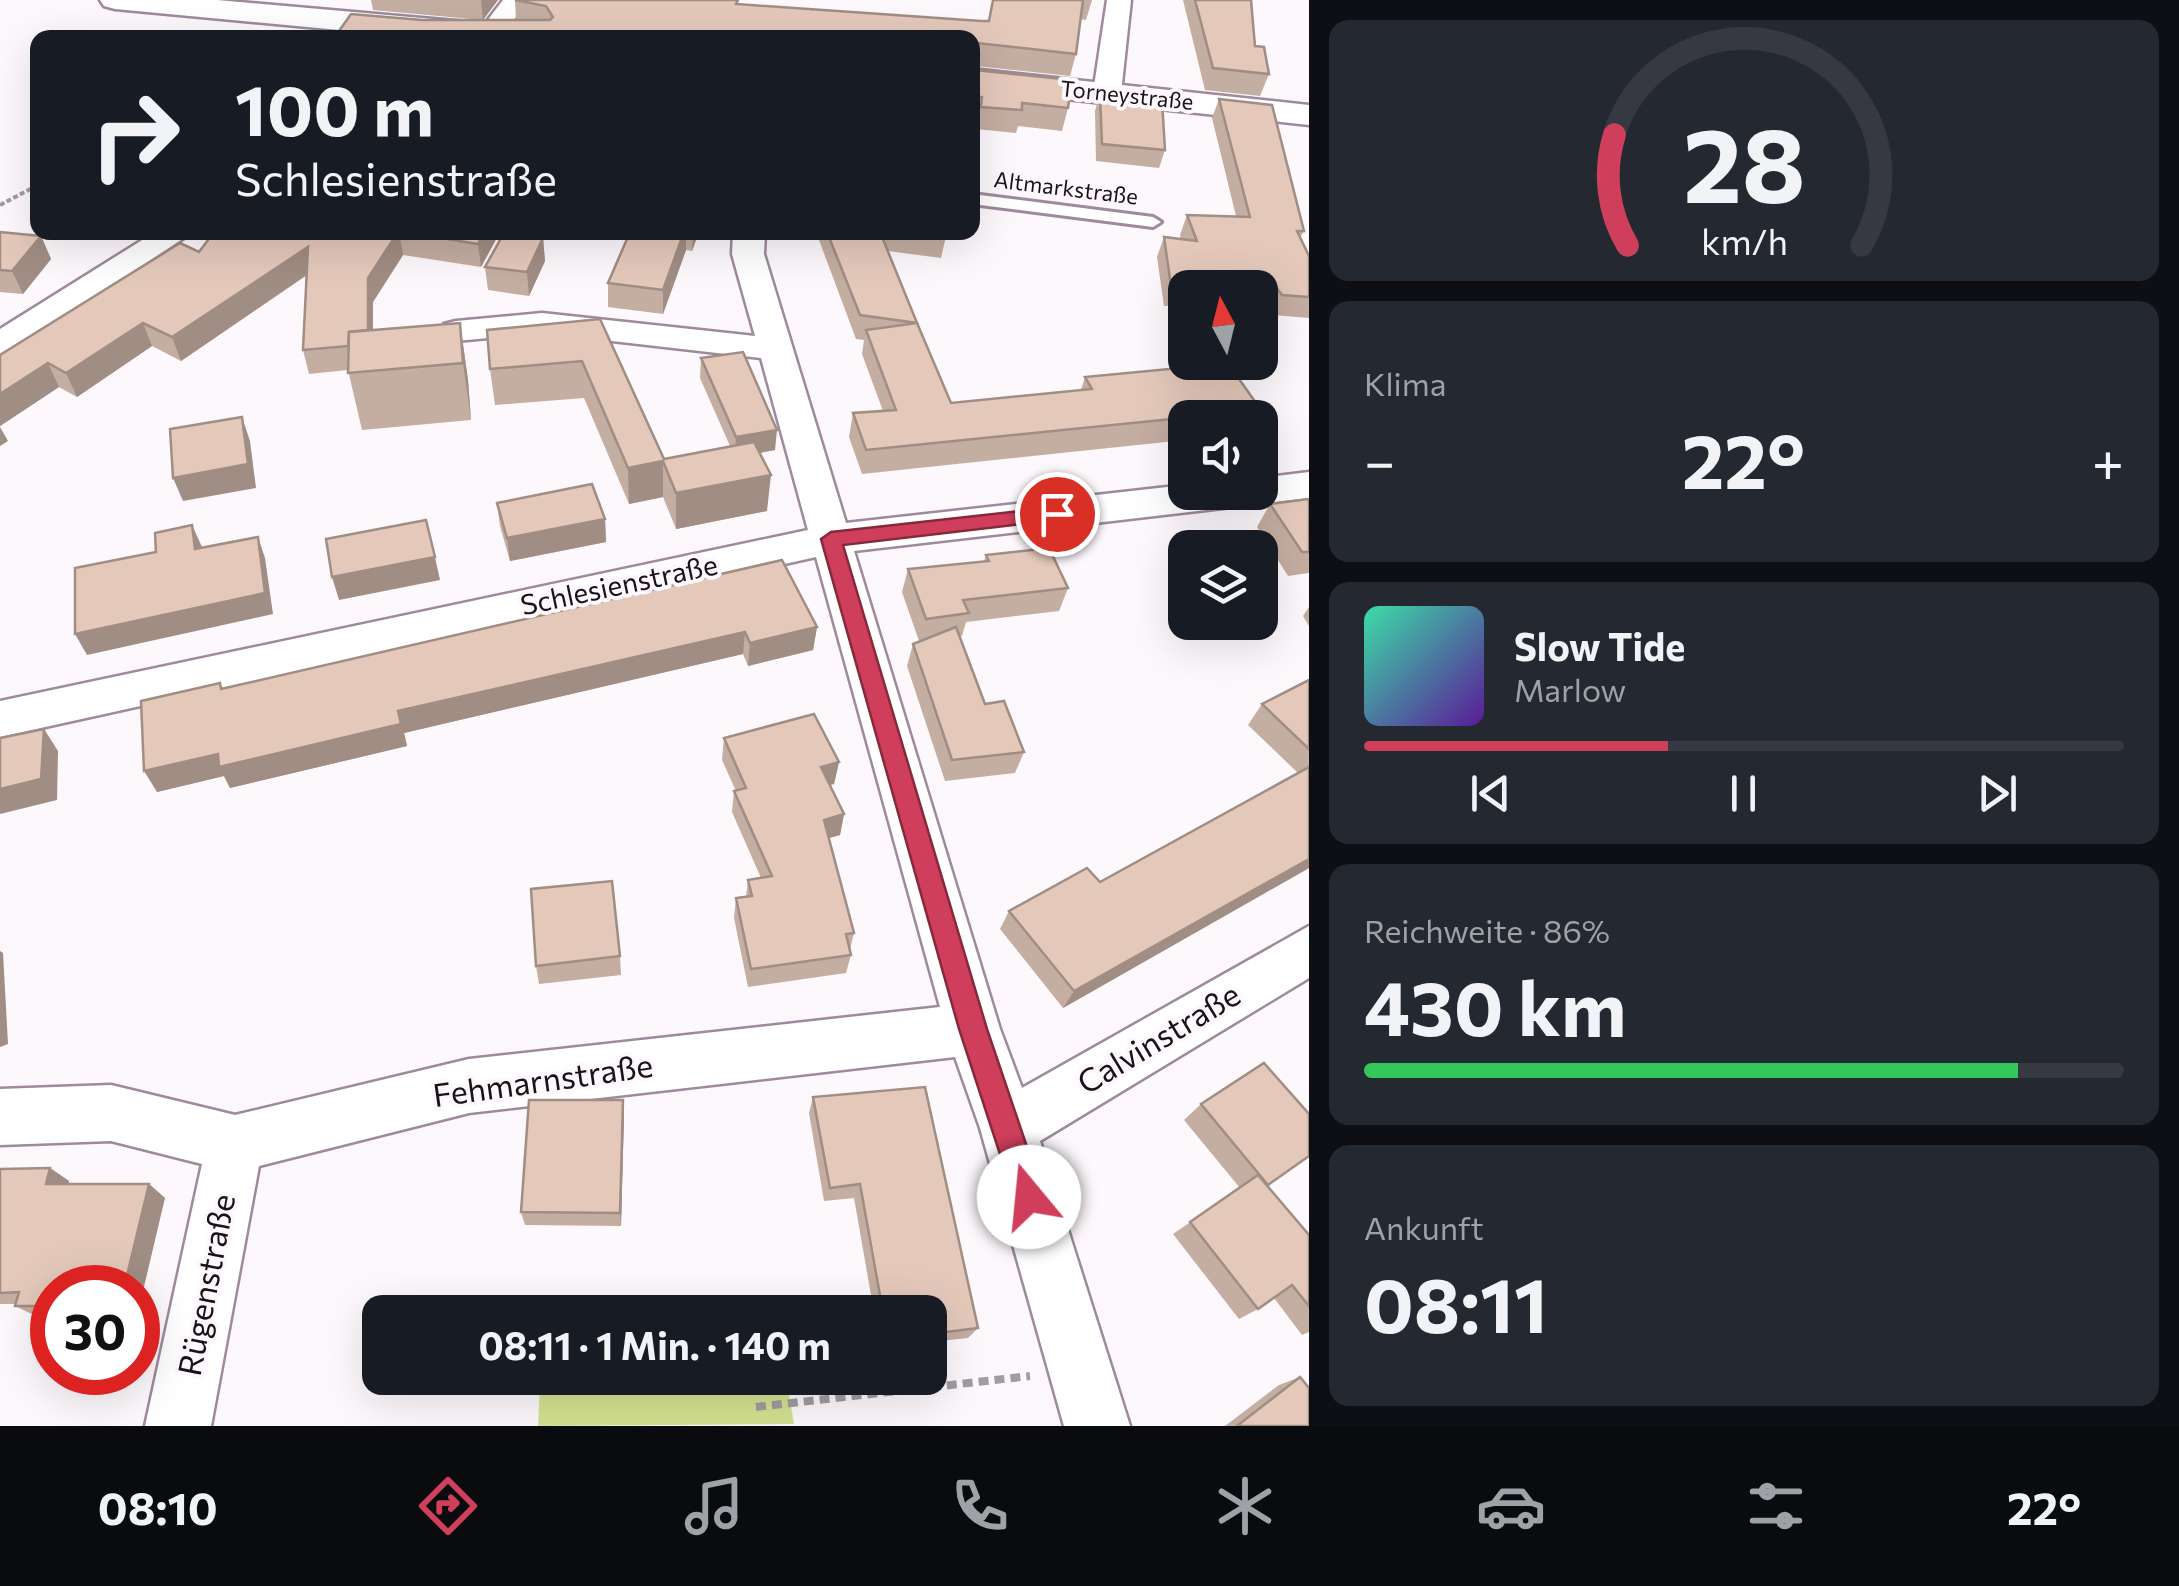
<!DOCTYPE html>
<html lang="de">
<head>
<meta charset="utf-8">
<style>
  :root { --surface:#171b24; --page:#242831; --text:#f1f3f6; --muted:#9ea1a6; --line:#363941; --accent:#cf3f5c }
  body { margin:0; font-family:Commissioner,sans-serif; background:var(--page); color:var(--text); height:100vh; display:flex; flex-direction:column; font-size:38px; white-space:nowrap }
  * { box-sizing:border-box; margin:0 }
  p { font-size:32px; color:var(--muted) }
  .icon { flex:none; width:55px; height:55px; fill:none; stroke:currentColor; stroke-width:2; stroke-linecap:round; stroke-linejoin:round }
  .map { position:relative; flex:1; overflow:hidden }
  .sheet { display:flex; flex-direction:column; gap:20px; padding:20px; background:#0d0f14; width:870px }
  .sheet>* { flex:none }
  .guide { position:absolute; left:30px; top:30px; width:950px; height:210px; border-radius:20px; box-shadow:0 10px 40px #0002; background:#171b24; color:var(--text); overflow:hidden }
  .needle { width:65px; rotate:353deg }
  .tools { position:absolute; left:1168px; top:270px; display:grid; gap:20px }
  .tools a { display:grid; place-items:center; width:110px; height:110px; border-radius:20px; background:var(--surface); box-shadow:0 10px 40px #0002; font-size:50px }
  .speed { position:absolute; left:30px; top:1265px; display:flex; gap:20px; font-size:50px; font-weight:700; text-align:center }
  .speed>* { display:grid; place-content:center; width:130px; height:130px; border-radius:50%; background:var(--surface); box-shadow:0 10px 40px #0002; line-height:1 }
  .speed .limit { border:15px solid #d22; background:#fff; color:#111 }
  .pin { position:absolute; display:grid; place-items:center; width:85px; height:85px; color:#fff; margin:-42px; border:5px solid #fff; border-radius:50%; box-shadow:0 2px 10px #0007 }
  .me { position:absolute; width:110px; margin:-55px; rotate:343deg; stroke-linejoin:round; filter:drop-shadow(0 0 8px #0008) }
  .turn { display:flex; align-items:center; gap:35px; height:210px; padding:0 40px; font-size:45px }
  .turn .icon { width:130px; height:130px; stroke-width:2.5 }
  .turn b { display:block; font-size:70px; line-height:85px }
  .big { font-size:75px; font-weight:700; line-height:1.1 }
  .sheet .tile { flex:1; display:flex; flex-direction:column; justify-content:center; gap:15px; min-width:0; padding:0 35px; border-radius:20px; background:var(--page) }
  .sheet .dial { align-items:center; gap:0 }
  .dial svg { height:260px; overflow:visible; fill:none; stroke:var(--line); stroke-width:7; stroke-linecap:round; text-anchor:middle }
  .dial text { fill:var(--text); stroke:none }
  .song { display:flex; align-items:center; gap:30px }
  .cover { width:120px; height:120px; border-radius:15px; background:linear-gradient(135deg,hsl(160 70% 55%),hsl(270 70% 35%)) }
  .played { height:10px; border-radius:5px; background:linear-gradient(90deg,var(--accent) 40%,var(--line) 40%) }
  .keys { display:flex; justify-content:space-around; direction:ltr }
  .heat { display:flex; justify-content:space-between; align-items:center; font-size:55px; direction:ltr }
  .charge { height:15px; border-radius:8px; background:linear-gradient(90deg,#34c759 86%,var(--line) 0) }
  .trip { position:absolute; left:362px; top:1295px; width:585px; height:100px; border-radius:20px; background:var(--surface); box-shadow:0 10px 40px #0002; font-weight:700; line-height:100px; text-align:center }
  .tabs { display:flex; height:160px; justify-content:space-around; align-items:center; background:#090b0e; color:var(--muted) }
  .tabs .icon { width:70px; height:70px }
  .tabs .on { color:var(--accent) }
  .tabs b { font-size:45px; color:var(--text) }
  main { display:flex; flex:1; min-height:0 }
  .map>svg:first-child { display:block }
</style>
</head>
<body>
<main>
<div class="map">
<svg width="1309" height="1426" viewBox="0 0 1309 1426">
  <rect width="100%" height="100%" fill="#fdf8fc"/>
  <polygon fill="#d3e191" points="540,1385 788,1388 794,1424 538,1426"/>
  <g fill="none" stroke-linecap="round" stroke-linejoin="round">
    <defs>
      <polygon id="service" points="972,194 1153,217 1161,222 1153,227 972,204"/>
      <g id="minor">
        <polygon points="503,0 528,0 501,38 474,38"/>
        <polygon points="1107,0 1131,0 1121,93 1107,101 1093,93"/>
        <polygon points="155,232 193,232 12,352 0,355 0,329"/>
        <polygon points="733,232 765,232 764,254 846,523 1185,485 1185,492 1260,492 1260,478 1309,472 1309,498 854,551 1000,1029 1022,1088 1309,926 1309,978 1040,1141 1130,1426 1064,1426 980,1128 955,1057 469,1113 259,1166 211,1426 145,1426 202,1164 111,1141 0,1145 0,1089 111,1085 235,1115 469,1059 940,1007 816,557 0,737 0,701 808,530 761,358 542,333 456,341 444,338 439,331 444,324 456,321 542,313 755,336 732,254"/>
      </g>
      <g id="tertiary">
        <polygon points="100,0 217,0 535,28 546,31 551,38 425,38 115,9 104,6"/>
        <polygon points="972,69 1309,105 1309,125 972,89"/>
      </g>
    </defs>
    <use href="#service" stroke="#9e8a9c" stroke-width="6"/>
    <use href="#minor" stroke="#9e8a9c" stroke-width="5"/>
    <use href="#tertiary" stroke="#9e8a9c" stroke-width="5"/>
    <polyline stroke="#a29ca1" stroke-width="4" stroke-dasharray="5 2.5" stroke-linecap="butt" points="0,205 38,185"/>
    <polyline stroke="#a29ca1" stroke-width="8" stroke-dasharray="10 6" stroke-linecap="butt" points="756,1407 1030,1376"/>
    <use href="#service" fill="#fff" fill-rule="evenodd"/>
    <use href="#minor" fill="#fff" fill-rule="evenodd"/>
    <use href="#tertiary" fill="#fff" fill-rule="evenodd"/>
  </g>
  <g fill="#c4ada1">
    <polygon points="371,0 498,0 483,20 373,10"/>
    <polygon points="738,0 738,4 981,21 989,21 993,0 1092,0 1086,20 1080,19 1076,54 1070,76 976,66 976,70 1068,108 1062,131 1018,126 1016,133 976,129 977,120 972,119 972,38 422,20 516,20 515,1"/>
    <polygon points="1183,0 1251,0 1255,46 1269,74 1260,96 1205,90"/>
    <polygon points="1100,94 1165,150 1159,168 1096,161 1095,111"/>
    <polygon points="1219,99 1304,231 1300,238 1309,256 1309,318 1273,315 1262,300 1260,300 1260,288 1185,288 1185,305 1164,306 1157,257 1164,237 1181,239 1180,235 1187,215 1236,216 1212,118"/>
    <polygon points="0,232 41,236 51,259 23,294 0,292"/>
    <polygon points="214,232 500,232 481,267 403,255 373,302 373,330 460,323 468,380 471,420 362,430 348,370 309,374 303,350 307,275 181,361 152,346 77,397 59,387 0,426 0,355 199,252"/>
    <polygon points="630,232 699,232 692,251 686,250 663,314 608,307 608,283"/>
    <polygon points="816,232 947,232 941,258 888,251 951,403 1081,390 1085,377 1170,369 1174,359 1261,410 1257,418 1185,418 1185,440 862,474 849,437 853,413 883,411 862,354 864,340 856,339"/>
    <polygon points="543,238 545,261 529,296 488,290 485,267"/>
    <polygon points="600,319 664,459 730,446 700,378 701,358 775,450 760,453 767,511 676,529 663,497 629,504 584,398 495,405 490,369"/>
    <polygon points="1309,499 1309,573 1288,576 1257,527 1270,504"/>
    <polygon points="497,503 605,519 606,542 510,561 500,526"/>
    <polygon points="986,555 1068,588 1059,611 966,622 962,636 959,636 985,704 1024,752 1015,773 945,781 907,666 913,644 919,641 902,592 908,569 984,561"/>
    <polygon points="782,560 817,627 813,650 748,666 743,654 404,733 407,746 230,788 224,776 157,792 220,683 223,689"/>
    <polygon points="1309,607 1309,626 1303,616"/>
    <polygon points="1309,680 1309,868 1063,1008 1000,929 1009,911 1100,882 1298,773 1248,725 1262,704"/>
    <polygon points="724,738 839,762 834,784 830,785 844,814 840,835 828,838 854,933 850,949 851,955 846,973 748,987 734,918 736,898 746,897 748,880 761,878 732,812 734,791 736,791 722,760"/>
    <polygon points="620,956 621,975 539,984 536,966"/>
    <polygon points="813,1097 978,1328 968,1338 930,1342 930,1312 874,1312 854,1198 824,1201 809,1113"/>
    <polygon points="1201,1104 1309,1235 1309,1332 1302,1335 1274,1298 1258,1309 1239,1319 1173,1234 1240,1188 1184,1120"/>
    <polygon points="624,1115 621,1226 525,1225 521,1212"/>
    <polygon points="50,1168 69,1181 68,1184 149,1184 165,1198 52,1288 52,1316 36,1316 15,1306 16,1304 0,1304 0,1169"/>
    <polygon points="1300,1377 1309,1426 1225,1426 1279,1385"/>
  </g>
  <g fill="#a08d83">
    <polygon points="481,0 498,0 483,20"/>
    <polygon points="399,232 403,255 373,302 373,368 368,345 368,278"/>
    <polygon points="484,232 500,232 481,267 478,244"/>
    <polygon points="684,232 686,232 686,250 663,314 663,290"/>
    <polygon points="693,232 699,232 692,251"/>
    <polygon points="41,236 51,259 23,294 12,271"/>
    <polygon points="543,238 545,261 529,296 527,272"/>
    <polygon points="308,247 314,270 181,361 172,337"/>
    <polygon points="143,323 152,346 77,397 66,373"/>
    <polygon points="460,323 468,380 471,420 463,363"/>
    <polygon points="48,363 59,387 0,426 0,394"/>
    <polygon points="242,417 250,441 256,488 183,501 173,478"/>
    <polygon points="0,427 8,441 0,446"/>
    <polygon points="777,430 775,450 735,457 736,437"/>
    <polygon points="663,461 663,497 629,504 628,468"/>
    <polygon points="771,475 767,511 676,529 676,493"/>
    <polygon points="605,519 606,542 510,561 507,538"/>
    <polygon points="192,525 202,547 204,570 195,549"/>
    <polygon points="258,537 265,558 273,614 87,655 75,634"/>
    <polygon points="435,557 440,580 339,600 332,577"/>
    <polygon points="817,627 813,650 748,666 750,643"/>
    <polygon points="745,632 743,654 404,733 407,746 230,788 224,776 157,792 144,771"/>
    <polygon points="44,729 58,751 57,800 0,814 0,789"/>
    <polygon points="839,762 834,784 817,788 821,767"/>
    <polygon points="844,814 840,835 819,841 824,820"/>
    <polygon points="1309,859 1309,868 1063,1008 1074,991"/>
    <polygon points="0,951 3,953 8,1044 0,1047"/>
    <polygon points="623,1100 624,1115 621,1226 620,1213"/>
    <polygon points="50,1168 69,1181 65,1197 46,1184"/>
    <polygon points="149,1184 165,1198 138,1312 138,1288 124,1288"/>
  </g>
  <g fill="#e4c9bb" stroke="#a08d83" stroke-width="2.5">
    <polygon points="515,0 738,0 736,4 981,21 989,21 993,0 1083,0 1076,54 977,43 973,47 976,70 1072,80 1068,108 1022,103 1022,110 981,107 982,97 972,96 972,38 334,38 351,14 422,20 550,20 553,17 546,6"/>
    <polygon points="1195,0 1251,0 1255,46 1264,47 1269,74 1213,68"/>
    <polygon points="1100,94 1162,100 1165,150 1102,144"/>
    <polygon points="1219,99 1272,105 1304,231 1297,231 1309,256 1309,297 1282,295 1271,280 1171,286 1164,237 1197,241 1187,215 1250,217"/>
    <polygon points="0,232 41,236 12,271 0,270"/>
    <polygon points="214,232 398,232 368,278 368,330 349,332 348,346 303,350 308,247 172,337 143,323 66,373 48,363 0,394 0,355 180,243 199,252"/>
    <polygon points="404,232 484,232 478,244"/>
    <polygon points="630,232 684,232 663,290 608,283"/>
    <polygon points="827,232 880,232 917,323 860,315"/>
    <polygon points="504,233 543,238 527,272 485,267"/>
    <polygon points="600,319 664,459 754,442 771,475 676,493 663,461 628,468 582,361 490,369 487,330"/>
    <polygon points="460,323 463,363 348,373 349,332"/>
    <polygon points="917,323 951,403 1092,389 1085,377 1180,368 1174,359 1185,358 1185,362 1227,362 1261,410 866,450 853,413 896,410 866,330"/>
    <polygon points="743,352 777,430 736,437 701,358"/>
    <polygon points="242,417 248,464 173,478 170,429"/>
    <polygon points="592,484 605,519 507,538 497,503"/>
    <polygon points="1309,499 1309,552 1302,552 1270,504"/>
    <polygon points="426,520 435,557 332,577 326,539"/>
    <polygon points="192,525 195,549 258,537 265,593 75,634 75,568 156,552 155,533"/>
    <polygon points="1049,548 1068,588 963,600 969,613 926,619 908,569 989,561 986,555"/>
    <polygon points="782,560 817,627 750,643 745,632 398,711 401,724 219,767 218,754 144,771 141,701 220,683 221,689"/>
    <polygon points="956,627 985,704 1004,701 1024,752 952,760 913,644"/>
    <polygon points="1309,680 1309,749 1262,704"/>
    <polygon points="814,714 839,762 821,767 844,814 824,820 854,933 846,934 851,955 751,969 736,898 752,896 748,880 772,876 734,791 746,788 724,738"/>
    <polygon points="44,729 41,779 0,789 0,738"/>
    <polygon points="1309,767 1309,859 1074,991 1009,911 1087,868 1100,882"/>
    <polygon points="612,881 620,956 536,966 531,889"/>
    <polygon points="1264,1063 1309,1114 1309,1156 1268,1185 1201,1104"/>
    <polygon points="925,1087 978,1328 930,1334 930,1312 883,1312 860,1184 830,1188 813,1097"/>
    <polygon points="529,1100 623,1100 620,1213 521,1212"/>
    <polygon points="50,1168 46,1184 149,1184 124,1288 52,1288 52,1306 15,1306 19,1292 0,1293 0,1169"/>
    <polygon points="1258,1175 1309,1235 1309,1306 1292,1285 1258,1309 1190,1222"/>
    <polygon points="1300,1377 1309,1388 1309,1426 1237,1426"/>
  </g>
  <polygon fill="#cf3f5c" stroke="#87293c" stroke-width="2.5" points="1057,507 1064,509 1064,519 843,545 987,1029 1044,1197 1039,1208 1029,1212 1019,1208 1014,1197 959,1029 821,539 831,532"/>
  <g text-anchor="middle" stroke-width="8" stroke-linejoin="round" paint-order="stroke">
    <g font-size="22" fill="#191219" stroke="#fdf8fc">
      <text transform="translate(1127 95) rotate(6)" y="8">Torneystraße</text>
      <text transform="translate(1066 188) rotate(7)" y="8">Altmarkstraße</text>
    </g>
    <g font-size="28" fill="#191219" stroke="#fdf8fc">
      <text transform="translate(619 585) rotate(-12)" y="10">Schlesienstraße</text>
    </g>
    <g font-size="32" fill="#191219" stroke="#fdf8fc">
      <text transform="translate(1159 1039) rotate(-31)" y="11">Calvinstraße</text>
      <text transform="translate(543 1081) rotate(-8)" y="11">Fehmarnstraße</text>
      <text transform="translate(207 1285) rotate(-79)" y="11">Rügenstraße</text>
    </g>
  </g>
</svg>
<div class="tools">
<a><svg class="needle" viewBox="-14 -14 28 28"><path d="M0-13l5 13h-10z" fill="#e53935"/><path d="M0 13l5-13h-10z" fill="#9ea1a6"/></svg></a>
<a><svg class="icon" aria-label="sound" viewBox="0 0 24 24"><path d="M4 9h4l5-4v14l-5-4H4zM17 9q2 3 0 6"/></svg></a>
<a><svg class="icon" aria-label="layers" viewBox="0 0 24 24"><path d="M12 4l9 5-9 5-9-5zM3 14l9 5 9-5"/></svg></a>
</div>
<div class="speed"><div class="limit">30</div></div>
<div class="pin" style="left:1057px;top:514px;background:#d93025"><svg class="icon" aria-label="arrive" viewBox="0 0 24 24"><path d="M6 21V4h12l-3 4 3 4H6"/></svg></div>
<svg class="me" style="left:1029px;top:1197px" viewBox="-20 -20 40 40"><circle r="19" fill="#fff"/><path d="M0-13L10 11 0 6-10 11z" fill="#cf3f5c"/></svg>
<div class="trip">08:11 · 1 Min. · 140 m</div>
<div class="guide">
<div class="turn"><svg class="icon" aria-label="right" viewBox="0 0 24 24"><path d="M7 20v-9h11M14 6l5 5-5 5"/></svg><div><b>100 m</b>Schlesienstraße</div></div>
</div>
</div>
<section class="sheet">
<div class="tile dial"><svg viewBox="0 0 100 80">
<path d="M14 69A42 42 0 1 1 86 69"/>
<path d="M14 69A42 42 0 0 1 10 35" stroke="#cf3f5c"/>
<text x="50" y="56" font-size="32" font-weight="700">28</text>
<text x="50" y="72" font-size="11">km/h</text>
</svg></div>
<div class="tile"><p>Klima</p>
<div class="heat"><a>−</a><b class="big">22°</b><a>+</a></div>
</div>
<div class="tile">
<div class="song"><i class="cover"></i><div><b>Slow Tide</b><p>Marlow</p></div></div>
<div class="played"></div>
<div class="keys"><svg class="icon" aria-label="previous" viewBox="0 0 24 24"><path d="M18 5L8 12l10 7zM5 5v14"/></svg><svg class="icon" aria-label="pause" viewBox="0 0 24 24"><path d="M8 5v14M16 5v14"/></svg><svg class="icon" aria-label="next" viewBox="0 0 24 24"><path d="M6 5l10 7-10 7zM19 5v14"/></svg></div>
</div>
<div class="tile"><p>Reichweite · 86%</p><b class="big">430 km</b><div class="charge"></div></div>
<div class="tile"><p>Ankunft</p><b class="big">08:11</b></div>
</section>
</main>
<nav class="tabs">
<b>08:10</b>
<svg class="icon on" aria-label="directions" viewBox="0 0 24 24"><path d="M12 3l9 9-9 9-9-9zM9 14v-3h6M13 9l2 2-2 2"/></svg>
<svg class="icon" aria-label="music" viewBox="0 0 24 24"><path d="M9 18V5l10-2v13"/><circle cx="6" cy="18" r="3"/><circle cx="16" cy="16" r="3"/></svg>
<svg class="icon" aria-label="phone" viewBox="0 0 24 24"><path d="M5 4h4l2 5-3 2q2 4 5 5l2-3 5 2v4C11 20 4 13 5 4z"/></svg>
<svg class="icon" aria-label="climate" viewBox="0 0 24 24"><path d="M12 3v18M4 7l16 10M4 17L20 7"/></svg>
<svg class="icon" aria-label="car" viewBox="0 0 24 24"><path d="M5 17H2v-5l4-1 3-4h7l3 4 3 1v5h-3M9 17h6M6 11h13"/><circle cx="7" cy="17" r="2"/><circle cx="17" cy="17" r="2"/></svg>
<svg class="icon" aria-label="filters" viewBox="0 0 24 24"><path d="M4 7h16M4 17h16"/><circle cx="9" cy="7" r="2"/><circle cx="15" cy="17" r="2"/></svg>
<b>22°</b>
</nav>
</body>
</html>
